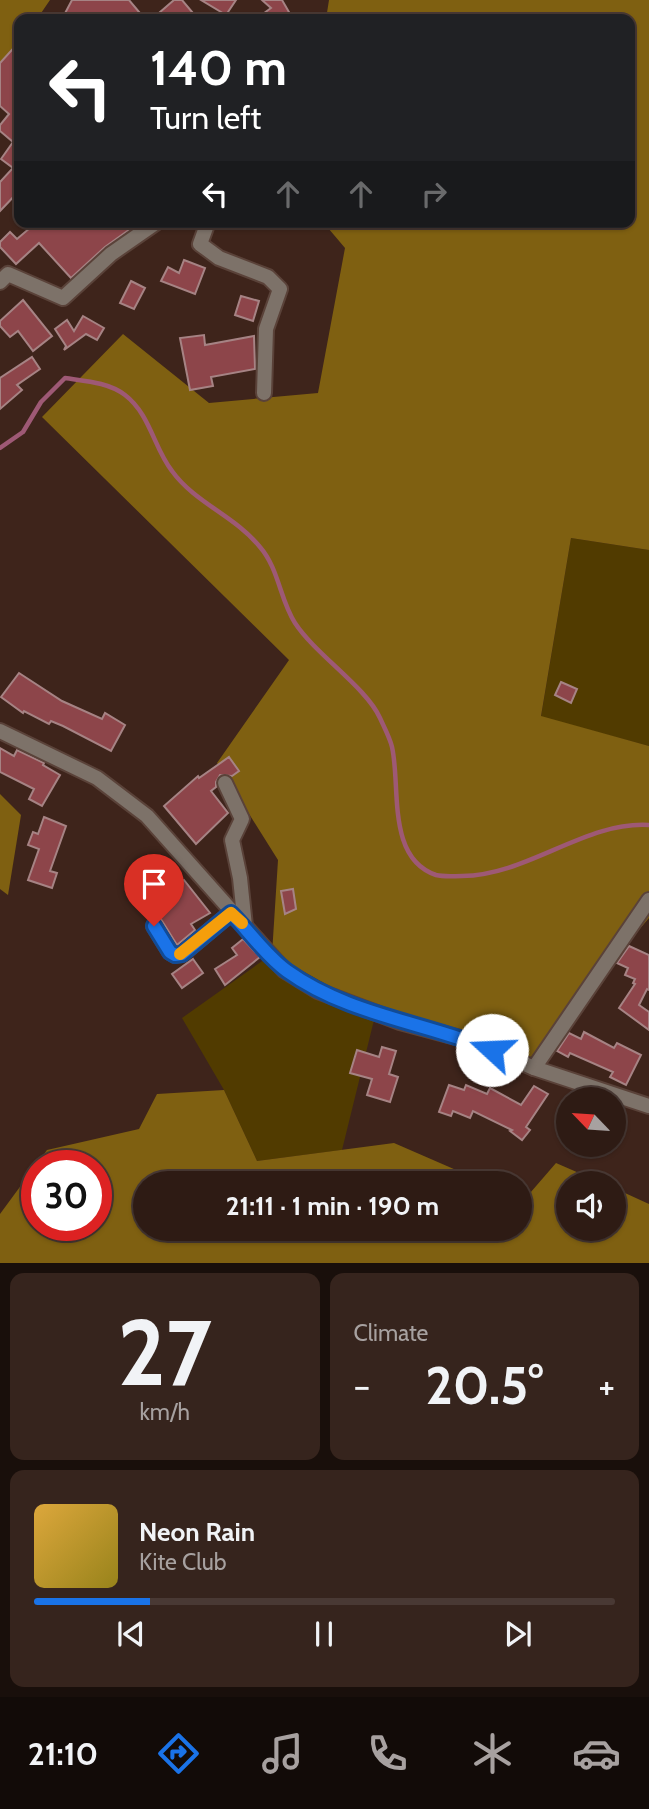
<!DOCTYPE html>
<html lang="en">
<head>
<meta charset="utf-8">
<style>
  :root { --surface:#2e1b14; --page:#36241d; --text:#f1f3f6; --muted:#a7a1a0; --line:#493934; --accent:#1a73e8 }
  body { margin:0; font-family:Cabin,sans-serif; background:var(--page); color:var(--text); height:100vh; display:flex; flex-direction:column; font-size:26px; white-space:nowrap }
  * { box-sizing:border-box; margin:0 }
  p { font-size:23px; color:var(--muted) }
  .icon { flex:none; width:38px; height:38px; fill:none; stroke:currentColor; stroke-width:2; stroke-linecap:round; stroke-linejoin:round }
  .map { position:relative; height:1263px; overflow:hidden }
  .drawer { display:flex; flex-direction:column; gap:10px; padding:10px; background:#190f0b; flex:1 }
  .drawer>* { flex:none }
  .banner { position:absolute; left:14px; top:14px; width:621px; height:214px; border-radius:14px; box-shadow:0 2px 5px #0004,0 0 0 2px var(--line); background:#202124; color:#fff; overflow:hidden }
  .needle { width:46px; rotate:295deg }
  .tools { position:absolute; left:556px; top:1087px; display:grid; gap:14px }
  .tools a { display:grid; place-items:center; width:70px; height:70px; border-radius:50%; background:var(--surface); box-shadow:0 2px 5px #0004,0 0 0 2px var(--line); font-size:35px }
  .speed { position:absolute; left:21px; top:1150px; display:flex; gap:14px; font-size:35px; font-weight:700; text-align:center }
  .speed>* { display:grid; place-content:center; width:91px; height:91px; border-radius:50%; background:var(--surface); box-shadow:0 2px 5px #0004,0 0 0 2px var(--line); line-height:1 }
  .speed .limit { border:10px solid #d22; background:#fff; color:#111 }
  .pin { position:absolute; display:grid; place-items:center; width:60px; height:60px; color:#fff; margin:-72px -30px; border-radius:50% 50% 50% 0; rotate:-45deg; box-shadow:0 0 7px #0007 }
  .pin .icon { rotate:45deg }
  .me { position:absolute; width:77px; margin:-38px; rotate:290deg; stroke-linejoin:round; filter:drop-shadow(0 0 5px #0008) }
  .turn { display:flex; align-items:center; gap:24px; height:147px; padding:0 21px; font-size:32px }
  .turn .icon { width:91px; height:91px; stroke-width:2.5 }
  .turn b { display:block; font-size:49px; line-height:60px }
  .lanes { display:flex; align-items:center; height:66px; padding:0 21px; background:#0003; justify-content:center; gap:35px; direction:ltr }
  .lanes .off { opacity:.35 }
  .big { font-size:52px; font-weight:700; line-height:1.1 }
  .drawer .card { flex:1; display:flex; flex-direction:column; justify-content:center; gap:10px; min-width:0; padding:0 24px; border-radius:14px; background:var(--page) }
  .drawer .dial { align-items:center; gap:0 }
  .dial b { font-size:91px; line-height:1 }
  .song { display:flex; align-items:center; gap:21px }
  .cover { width:84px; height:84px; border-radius:10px; background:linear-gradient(135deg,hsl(40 70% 55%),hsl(50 70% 35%)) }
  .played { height:7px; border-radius:4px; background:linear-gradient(90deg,var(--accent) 20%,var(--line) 20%) }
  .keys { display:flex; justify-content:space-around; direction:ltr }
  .heat { display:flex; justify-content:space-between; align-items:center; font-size:38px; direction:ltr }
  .drawer .tiles { flex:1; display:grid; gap:10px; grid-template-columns:1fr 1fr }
  .card:last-child { grid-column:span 2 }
  .trip { position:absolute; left:133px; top:1171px; width:399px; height:70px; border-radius:35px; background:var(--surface); box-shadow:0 2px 5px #0004,0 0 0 2px var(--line); font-weight:700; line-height:70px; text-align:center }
  .tab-bar { display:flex; height:112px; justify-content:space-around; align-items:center; background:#120b08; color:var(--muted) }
  .tab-bar .icon { width:49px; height:49px }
  .tab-bar .on { color:var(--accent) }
  .tab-bar b { font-size:32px; color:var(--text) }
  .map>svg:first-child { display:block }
</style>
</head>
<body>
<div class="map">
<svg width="649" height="1263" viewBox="0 0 649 1263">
  <rect width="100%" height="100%" fill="#3e241b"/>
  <g fill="#513b00">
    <polygon points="571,538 649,550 649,746 541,717"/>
    <polygon points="272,954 376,1012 342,1150 257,1161 224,1090 182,1018"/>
  </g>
  <g fill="#7f6011" fill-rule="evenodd">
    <polygon points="0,0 50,0 37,19 19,19 19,44 0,71"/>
    <polygon points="329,0 649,0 649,550 571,538 541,716 649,746 649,918 531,1057 376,1012 272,954 278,860 217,763 289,660 42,417 123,334 209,403 318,393 345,248 323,222 630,222 630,19 326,19"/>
    <polygon points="0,794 21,815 8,895 0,889"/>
    <path d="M224 1090 257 1161 394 1143 486 1183H145V1228H520V1198L524 1200 556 1163 602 1183H569V1228H614V1188L649 1204V1263H0V1214L47 1150 139 1129 157 1094ZM37 1166H96V1225H37Z"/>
  </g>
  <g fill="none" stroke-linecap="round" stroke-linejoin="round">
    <path stroke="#9e5975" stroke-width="4.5" d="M0 448 23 432 41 402 65 378C84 381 108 382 125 395 150 414 154 448 172 471 195 503 235 516 260 547 279 569 280 600 295 623 316 655 366 687 380 718 384 727 390 738 392 747 401 786 386 858 436 875 444 877 453 876 462 876 529 875 585 821 649 825"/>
  </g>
  <g fill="#8d454a" stroke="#a68384" stroke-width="2">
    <polygon points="72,0 129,0 145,19 62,19"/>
    <polygon points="174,0 182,0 198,19 152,19"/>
    <polygon points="201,0 236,0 226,15"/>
    <polygon points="262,0 282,0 293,19 256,19 271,8"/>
    <polygon points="19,42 19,191 0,211 0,182 13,168 1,159 13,142 0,131 0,125 9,114 0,106 0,63"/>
    <polygon points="37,222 140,222 105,247 71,278 39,243 16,264 0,247 0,242 10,232 17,239"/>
    <polygon points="184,260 205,268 195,294 161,281 168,267 179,273"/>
    <polygon points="131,281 145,288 134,309 120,303"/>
    <polygon points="241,296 259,301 253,321 235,315"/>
    <polygon points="23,300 52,336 33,351 18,331 10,337 0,326 0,321"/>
    <polygon points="83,316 104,328 97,340 86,334 64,350 66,346 55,329 67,320 74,331"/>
    <polygon points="204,335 205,345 254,336 255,369 211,377 213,386 190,390 180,338"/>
    <polygon points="32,357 40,369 17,385 22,390 0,409 0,378"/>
    <polygon points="19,673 62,701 102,719 105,713 125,725 111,751 63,726 51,721 49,724 24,711 23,713 1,697"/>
    <polygon points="561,682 577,689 571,703 555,695"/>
    <polygon points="0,748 14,756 17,750 44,763 43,765 60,775 42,806 29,799 34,789 0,772"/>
    <polygon points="229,757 239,771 232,776 220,775 216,782 216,787 211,791 228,813 196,844 164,806 198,776 199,778"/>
    <polygon points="44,817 66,826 50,871 57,873 52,888 28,880 39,849 28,845 33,832 38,834"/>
    <polygon points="184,880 210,913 191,924 195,930 177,945 159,916 149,918 142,904"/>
    <polygon points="293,889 296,909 285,914 281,891"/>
    <polygon points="243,939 260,957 225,985 215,969 237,955 232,948"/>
    <polygon points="629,946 649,955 649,990 647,989 639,1005 649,1012 649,1030 619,1008 635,984 633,983 635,979 625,975 628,968 617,963"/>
    <polygon points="193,959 203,973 182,988 172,974"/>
    <polygon points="584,1032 614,1048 617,1043 641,1055 626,1085 610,1077 613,1072 570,1053 568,1057 557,1051 569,1033 581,1039"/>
    <polygon points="382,1047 396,1051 389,1074 398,1077 390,1102 367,1095 372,1079 350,1073 357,1050 379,1057"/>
    <polygon points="449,1085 464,1090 466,1085 487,1094 490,1088 521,1105 534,1086 548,1094 526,1127 530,1130 522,1140 510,1131 512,1130 473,1111 470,1118 453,1111 451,1116 439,1112"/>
  </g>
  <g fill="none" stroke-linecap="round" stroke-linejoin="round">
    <defs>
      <g id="minor">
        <polyline points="208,222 200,244 219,258 268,277 280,289 266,329 264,393"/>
        <polyline points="0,282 8,274 63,298 111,254 157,222"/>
        <polyline points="0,731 97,778 147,816 284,970 318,991 400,1022 471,1041 534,1068 649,1106"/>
        <polyline points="225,783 242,819 232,840 240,878 245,926"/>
        <polyline points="154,926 170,952 175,955 182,954 231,913"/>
        <polyline points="534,1068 649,900"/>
      </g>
    </defs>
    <use href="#minor" stroke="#5a4239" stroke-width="18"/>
    <use href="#minor" stroke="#7d7269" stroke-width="14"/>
  </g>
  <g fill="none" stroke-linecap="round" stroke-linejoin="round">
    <defs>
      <path id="route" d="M154 926 170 952 175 955 182 954 231 913C249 931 266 956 287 971 348 1015 424 1022 492 1050"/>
    </defs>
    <use href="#route" stroke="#114b97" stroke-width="18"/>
    <use href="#route" stroke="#1a73e8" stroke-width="12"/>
    <polyline stroke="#f59e0b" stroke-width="12" points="180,954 231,913 242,923"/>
  </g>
</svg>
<div class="tools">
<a><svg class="needle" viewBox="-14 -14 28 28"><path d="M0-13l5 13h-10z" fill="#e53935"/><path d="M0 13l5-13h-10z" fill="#a7a1a0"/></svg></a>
<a><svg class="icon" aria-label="sound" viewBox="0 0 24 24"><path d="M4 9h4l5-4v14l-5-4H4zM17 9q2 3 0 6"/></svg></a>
</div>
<div class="speed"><div class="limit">30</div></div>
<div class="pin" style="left:154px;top:926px;background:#d93025"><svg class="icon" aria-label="arrive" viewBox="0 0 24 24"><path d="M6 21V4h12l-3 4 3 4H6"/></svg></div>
<svg class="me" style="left:492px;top:1050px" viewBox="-20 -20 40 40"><circle r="19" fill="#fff"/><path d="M0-13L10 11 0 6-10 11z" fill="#1a73e8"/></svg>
<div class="trip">21:11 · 1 min · 190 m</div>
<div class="banner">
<div class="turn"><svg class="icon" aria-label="left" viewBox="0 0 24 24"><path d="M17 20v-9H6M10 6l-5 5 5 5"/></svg><div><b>140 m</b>Turn left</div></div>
<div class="lanes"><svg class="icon" aria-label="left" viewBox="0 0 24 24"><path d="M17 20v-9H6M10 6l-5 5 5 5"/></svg><svg class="icon off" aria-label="ahead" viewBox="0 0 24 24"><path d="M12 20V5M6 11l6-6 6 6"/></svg><svg class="icon off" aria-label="ahead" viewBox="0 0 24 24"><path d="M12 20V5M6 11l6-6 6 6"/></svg><svg class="icon off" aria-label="right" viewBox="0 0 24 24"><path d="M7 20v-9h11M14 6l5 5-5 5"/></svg></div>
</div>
</div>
<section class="drawer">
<div class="tiles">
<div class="card dial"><b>27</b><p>km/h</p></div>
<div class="card"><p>Climate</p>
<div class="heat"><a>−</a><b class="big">20.5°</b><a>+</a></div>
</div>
<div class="card">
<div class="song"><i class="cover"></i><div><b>Neon Rain</b><p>Kite Club</p></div></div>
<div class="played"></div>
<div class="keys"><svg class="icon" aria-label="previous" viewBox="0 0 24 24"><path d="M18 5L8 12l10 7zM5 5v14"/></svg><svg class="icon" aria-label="pause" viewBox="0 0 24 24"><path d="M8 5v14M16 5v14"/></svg><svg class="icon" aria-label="next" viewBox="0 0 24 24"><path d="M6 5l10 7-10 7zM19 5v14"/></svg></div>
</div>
</div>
</section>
<nav class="tab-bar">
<b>21:10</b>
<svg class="icon on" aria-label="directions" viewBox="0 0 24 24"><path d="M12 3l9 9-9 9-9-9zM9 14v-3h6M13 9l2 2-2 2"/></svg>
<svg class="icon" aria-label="music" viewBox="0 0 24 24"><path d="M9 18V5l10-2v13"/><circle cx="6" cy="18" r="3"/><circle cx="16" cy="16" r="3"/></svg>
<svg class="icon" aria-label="phone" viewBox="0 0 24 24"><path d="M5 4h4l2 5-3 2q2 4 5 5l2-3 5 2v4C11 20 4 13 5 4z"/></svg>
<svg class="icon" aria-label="climate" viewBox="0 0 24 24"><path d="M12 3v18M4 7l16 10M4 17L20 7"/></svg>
<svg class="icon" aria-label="car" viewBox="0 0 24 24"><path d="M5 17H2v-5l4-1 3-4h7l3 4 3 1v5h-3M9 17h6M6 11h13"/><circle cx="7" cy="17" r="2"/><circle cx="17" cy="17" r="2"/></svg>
</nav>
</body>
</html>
